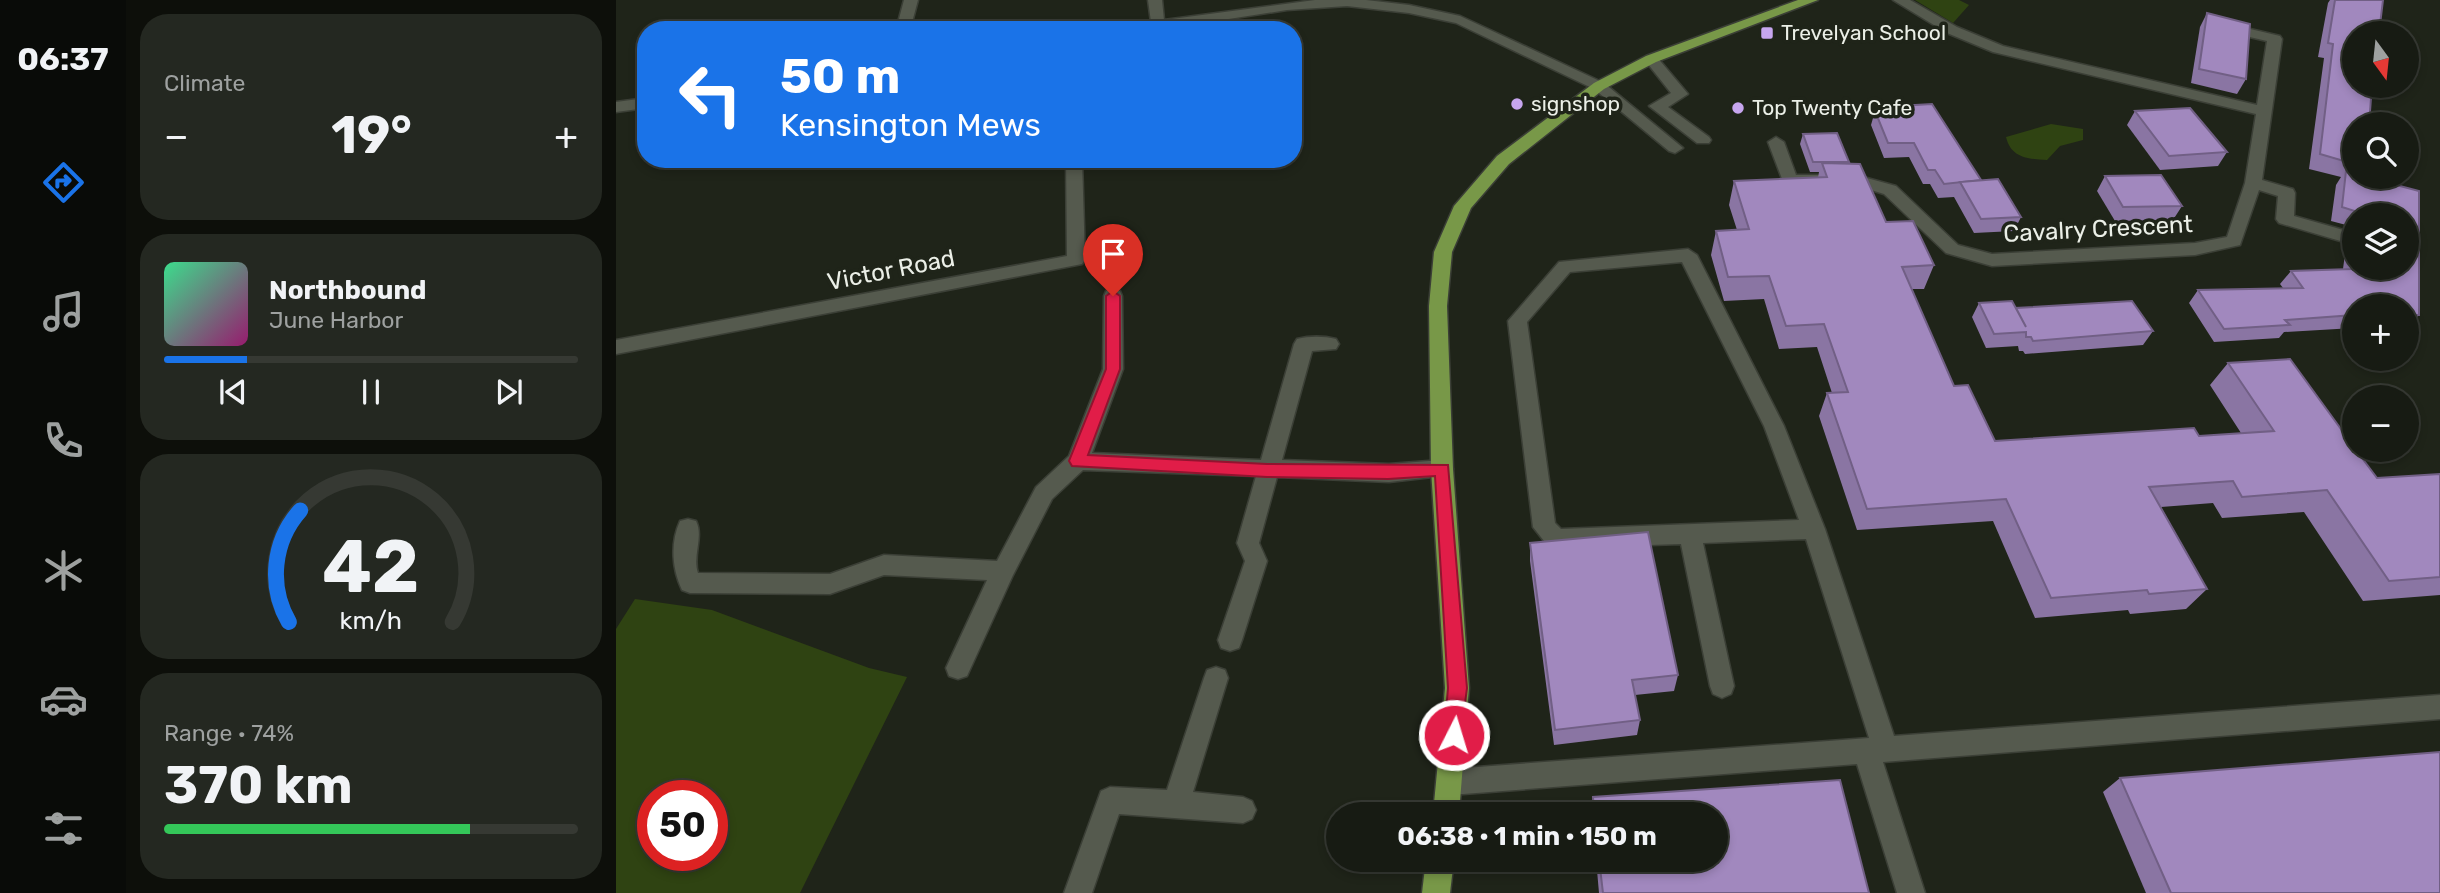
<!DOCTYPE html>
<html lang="en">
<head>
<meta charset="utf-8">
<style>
  :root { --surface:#171b13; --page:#242821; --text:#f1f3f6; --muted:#9ea1a0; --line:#363933; --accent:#1a73e8 }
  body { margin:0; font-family:Rubik,sans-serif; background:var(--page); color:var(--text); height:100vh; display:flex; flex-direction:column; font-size:26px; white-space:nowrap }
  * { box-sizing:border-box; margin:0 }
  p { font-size:23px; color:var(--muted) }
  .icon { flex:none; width:38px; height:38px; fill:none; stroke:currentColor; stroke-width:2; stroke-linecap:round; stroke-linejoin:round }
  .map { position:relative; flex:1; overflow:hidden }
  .details { display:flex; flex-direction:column; gap:14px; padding:14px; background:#0d0f0a; width:490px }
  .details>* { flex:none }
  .banner { position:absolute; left:21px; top:21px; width:665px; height:147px; border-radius:28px; box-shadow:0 4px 10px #0003,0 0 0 2px var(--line); background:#1a73e8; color:#fff; overflow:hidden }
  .needle { width:46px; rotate:165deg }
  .fabs { position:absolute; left:1726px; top:21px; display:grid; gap:14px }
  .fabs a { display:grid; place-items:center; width:77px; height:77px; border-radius:50%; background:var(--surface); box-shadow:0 4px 10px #0003,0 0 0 2px var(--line); font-size:35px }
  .speed { position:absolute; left:21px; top:780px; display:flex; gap:14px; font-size:35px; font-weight:700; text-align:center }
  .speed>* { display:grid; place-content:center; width:91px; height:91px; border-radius:50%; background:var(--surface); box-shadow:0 4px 10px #0003,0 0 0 2px var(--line); line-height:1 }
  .speed .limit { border:10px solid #d22; background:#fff; color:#111 }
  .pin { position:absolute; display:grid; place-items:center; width:60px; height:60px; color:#fff; margin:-72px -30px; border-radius:50% 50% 50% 0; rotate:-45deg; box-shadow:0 0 7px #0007 }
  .pin .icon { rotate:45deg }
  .me { position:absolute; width:77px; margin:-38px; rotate:5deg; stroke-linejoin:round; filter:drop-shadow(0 0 5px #0008) }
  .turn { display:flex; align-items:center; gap:24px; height:147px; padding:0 28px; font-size:32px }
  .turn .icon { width:91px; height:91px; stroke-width:2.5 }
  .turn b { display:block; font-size:49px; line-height:60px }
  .big { font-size:52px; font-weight:700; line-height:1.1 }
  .details .widget { flex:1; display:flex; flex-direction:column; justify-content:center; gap:10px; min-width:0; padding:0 24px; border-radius:28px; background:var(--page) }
  .details .dial { align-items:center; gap:0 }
  .dial svg { height:182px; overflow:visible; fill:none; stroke:var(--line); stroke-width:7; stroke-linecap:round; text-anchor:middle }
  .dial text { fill:var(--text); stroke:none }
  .song { display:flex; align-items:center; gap:21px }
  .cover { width:84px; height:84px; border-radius:10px; background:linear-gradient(135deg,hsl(150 70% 55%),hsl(320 70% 35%)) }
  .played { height:7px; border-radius:4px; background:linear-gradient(90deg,var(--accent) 20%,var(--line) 20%) }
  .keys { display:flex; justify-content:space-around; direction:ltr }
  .heat { display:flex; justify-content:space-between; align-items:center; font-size:38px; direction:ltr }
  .charge { height:10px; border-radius:5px; background:linear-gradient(90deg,#34c759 74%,var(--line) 0) }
  .trip { position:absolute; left:710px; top:802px; width:402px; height:70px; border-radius:35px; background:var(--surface); box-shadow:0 4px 10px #0003,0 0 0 2px var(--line); font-weight:700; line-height:70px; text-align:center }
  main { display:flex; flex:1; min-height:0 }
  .tab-bar { display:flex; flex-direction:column; width:126px; justify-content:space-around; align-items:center; background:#090b08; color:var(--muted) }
  .tab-bar .icon { width:49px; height:49px }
  .tab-bar .current { color:var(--accent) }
  .tab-bar b { font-size:32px; color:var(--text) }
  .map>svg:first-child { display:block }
</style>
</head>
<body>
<main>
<nav class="tab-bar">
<b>06:37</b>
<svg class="icon current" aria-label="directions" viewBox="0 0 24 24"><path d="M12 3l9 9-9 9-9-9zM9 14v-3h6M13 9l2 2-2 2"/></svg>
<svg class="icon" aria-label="music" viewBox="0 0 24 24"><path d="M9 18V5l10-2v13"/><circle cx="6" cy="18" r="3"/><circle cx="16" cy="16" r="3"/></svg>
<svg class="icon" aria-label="phone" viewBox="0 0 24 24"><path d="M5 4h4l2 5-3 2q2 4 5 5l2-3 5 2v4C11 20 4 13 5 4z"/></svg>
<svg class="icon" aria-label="climate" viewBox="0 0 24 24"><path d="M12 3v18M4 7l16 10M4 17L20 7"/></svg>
<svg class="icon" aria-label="car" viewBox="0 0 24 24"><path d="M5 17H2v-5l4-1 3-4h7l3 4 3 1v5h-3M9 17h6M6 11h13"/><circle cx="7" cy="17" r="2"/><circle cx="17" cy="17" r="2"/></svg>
<svg class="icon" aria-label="filters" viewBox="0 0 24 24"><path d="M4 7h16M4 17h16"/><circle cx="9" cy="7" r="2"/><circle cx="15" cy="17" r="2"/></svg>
</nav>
<section class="details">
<div class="widget"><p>Climate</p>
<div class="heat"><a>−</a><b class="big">19°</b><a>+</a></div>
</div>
<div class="widget">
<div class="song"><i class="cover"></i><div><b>Northbound</b><p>June Harbor</p></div></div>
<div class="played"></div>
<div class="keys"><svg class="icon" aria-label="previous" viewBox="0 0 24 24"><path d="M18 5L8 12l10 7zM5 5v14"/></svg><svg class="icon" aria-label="pause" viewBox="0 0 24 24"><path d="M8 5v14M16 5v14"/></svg><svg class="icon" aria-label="next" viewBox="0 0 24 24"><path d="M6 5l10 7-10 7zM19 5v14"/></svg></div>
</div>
<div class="widget dial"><svg viewBox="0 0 100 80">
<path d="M14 69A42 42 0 1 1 86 69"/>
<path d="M14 69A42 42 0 0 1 19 20" stroke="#1a73e8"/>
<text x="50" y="56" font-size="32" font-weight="700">42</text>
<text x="50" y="72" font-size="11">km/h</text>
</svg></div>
<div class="widget"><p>Range · 74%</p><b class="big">370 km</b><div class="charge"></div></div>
</section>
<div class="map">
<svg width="1824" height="893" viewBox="0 0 1824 893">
  <rect width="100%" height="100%" fill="#1f2419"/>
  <g fill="#2f4312" fill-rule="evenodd">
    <polygon points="1299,0 1343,0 1353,5 1337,23"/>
    <path d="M1435 124 1467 129V140L1444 146 1431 160C1412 159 1395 158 1390 137Z"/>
    <path d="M19 599 96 610 253 668 291 677 184 893H0V629ZM37 796H96V856H37Z"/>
  </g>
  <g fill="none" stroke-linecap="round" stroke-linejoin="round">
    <defs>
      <g id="minor">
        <polygon points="288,0 302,0 294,30 280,30"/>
        <polygon points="532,0 546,0 548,20 699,0 750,0 793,5 844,16 988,83 1067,148 1059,153 1053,151 978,89 840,23 793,13 731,6 671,10 542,30 505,30 507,27 535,22"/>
        <polygon points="1277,0 1294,0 1341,27 1387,46 1641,105 1651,41 1625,35 1623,32 1630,28 1664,36 1666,39 1646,180 1677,189 1679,193 1678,216 1738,233 1738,245 1663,223 1660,219 1662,196 1643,190 1624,245 1579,255 1376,266 1330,253 1268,194 1239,185 1168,184 1152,142 1160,137 1168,142 1180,175 1240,175 1280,186 1342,245 1376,254 1579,243 1611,237 1629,183 1640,114 1377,52 1331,33"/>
        <polygon points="1035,55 1040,56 1072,94 1052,107 1093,137 1095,140 1093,143 1081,143 1033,106 1055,93 1028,59"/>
        <polygon points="30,98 30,108 0,112 0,102"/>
        <polygon points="450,159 466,159 469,260 466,264 0,354 0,340 451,256"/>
        <path d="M1072 249 1081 255 1168 426 1209 529 1278 736 1824 695V719L1267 762 1309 893H1281L1241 764 834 795 825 791 821 782 825 773 834 769 1253 738 1190 539 1087 543 1118 686 1115 694 1106 698 1097 694 1094 686 1065 544 940 548 932 546 917 527 892 321 943 262ZM1066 262 1148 426 1183 520 945 529 939 523 911 322 954 272Z"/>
        <path d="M497 290 504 291 506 296 507 369 476 453 645 460 678 344 681 339C693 336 708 336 720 339L723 344 720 349 696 351 666 460 773 464 826 460 834 463 837 469 834 475 773 482 661 477 643 543 651 561 626 640 623 648 614 651 605 648 602 640 629 561 621 543 640 476 467 470 436 499 397 575 351 676 342 679 333 676 330 668 371 580 268 575 214 594 74 593 66 590C56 569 54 543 64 521L72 519 80 521C88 537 76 556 82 573L214 574 268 555 381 561 420 487 453 456 487 369 488 296 490 291Z"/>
        <polygon points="600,667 609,670 612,678 577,792 627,797 636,801 640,810 636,819 627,823 503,814 476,893 448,893 485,791 494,787 551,790 588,678 591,670"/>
      </g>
      <g id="major">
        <polygon points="1182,0 1202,0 1040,62 988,89 893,164 855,208 836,252 831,306 837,469 853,688 843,814 817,814 829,688 815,469 813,306 818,252 838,206 881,156 978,83 1030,56"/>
        <polygon points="810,859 838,859 834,893 806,893"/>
      </g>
    </defs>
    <use href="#minor" stroke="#3b3f36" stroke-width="3"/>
    <use href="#major" stroke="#3b3f36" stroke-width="3"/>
    <use href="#minor" fill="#555a4e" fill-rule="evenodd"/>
    <use href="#major" fill="#789848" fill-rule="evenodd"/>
  </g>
  <g fill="#8a75a3">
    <polygon points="1714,0 1767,0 1763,33 1738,33 1738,86 1756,86 1753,124 1738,124 1738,177 1750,177 1803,191 1803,315 1790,328 1790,306 1738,306 1738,328 1668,332 1663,338 1598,342 1573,303 1582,290 1667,288 1664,284 1675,271 1727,269 1730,246 1738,237 1738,268 1790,268 1790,215 1738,215 1738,231 1733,229 1734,226 1715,221 1720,185 1725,177 1693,169 1708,58 1702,57 1712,3"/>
    <polygon points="1591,13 1630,79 1621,94 1575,83 1584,27"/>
    <polygon points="1283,106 1405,217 1398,231 1358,233 1338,197 1322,198 1314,184 1307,184 1293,157 1268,158 1255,125 1259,111 1281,110"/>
    <polygon points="1519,111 1611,152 1602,166 1544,170 1511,125"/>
    <polygon points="1187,134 1233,162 1233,164 1270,222 1318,265 1308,289 1296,289 1338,386 1379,441 1583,436 1625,433 1594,385 1612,363 1761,478 1824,474 1824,595 1747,601 1688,512 1606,518 1597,503 1545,507 1591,589 1570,609 1514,614 1512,610 1419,618 1377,521 1241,530 1203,416 1211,393 1216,393 1201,347 1163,349 1148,299 1108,301 1095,255 1100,231 1121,230 1113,205 1118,181 1202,178 1203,172 1194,172 1184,144"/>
    <polygon points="1489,176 1566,206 1557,220 1499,221 1481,191"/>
    <polygon points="1363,303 1400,309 1537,331 1527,345 1409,354 1407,351 1403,351 1402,346 1370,348 1356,317"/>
    <polygon points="914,543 1062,675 1058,691 1019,695 1024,720 1021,735 938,745 914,561"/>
    <polygon points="1504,778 1824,893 1530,893 1487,792"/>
    <polygon points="1224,780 1253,893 983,893 980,859 1101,859 1101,814 975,814 977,797"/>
  </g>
  <g fill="#a188be" stroke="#715f85" stroke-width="2">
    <polygon points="1719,0 1767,0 1763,33 1738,33 1738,86 1756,86 1753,124 1738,124 1738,164 1704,154 1717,44 1712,43"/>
    <polygon points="1591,13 1634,24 1630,79 1583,69"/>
    <polygon points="1316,104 1365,180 1328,184 1319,170 1312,170 1298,143 1272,143 1259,111 1285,110 1283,106"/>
    <polygon points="1574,108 1611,152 1553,156 1519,111"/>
    <polygon points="1221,133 1233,162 1197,162 1187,134"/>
    <polygon points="1206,163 1244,164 1270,222 1297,221 1318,265 1286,267 1338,386 1352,385 1379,441 1578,428 1583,436 1658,431 1612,363 1674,359 1738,447 1738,450 1740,450 1761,478 1824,474 1824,577 1773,581 1711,490 1626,497 1617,481 1533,487 1591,589 1533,594 1531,590 1435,598 1390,499 1251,509 1211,393 1232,392 1208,324 1170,326 1153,276 1112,277 1100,231 1133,229 1118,181 1211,177"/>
    <polygon points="1730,171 1738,173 1738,177 1750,177 1803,191 1803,315 1790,315 1790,306 1738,306 1738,315 1669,320 1674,325 1608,329 1582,290 1687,288 1675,271 1736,269 1738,256 1738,268 1790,268 1790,215 1744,215 1745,213 1726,207"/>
    <polygon points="1545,175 1566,206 1507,207 1489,176"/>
    <polygon points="1382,179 1405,217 1365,219 1344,182"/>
    <polygon points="1396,301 1410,327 1400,308 1516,301 1537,331 1417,341 1415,337 1410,337 1410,332 1378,334 1363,303"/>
    <polygon points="1032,532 1062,675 1016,680 1024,720 939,730 914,543"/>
    <polygon points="1824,752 1824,893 1555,893 1504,778"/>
    <polygon points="1224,780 1253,893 987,893 983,859 1101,859 1101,814 978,814 977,797"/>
  </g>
  <polygon fill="#e11d48" stroke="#92132f" stroke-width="2" points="497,291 504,296 504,369 472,455 651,464 832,465 851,688 844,742 838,744 831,742 828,735 832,688 819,476 772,479 651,477 456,466 453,461 490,369 490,296"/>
  <g fill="#c7a6ef" stroke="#1f2419" stroke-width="2.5">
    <rect x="1144" y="26" width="14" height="14" rx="3.5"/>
    <circle cx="901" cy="104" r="7"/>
    <circle cx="1122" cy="108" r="7"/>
  </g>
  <g text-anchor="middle" stroke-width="7" stroke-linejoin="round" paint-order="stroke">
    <g font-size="21" fill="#ebefe7" stroke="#1f2419" text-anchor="start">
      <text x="1165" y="40">Trevelyan School</text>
      <text x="915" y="111">signshop</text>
      <text x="1136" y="115">Top Twenty Cafe</text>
    </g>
    <g font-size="24" fill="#ebefe7" stroke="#1f2419">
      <text transform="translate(1482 229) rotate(-3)" y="8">Cavalry Crescent</text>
      <text transform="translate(275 270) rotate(-11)" y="8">Victor Road</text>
    </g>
  </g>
</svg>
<div class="fabs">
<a><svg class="needle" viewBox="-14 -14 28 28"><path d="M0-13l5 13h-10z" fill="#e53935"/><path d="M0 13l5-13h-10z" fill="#9ea1a0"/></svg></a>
<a><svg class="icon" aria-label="search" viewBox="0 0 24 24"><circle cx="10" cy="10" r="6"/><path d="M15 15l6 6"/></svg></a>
<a><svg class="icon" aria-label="layers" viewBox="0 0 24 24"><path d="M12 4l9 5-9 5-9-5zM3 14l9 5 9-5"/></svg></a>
<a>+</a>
<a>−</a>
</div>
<div class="speed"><div class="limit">50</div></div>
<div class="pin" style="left:497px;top:296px;background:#d93025"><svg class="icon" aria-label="arrive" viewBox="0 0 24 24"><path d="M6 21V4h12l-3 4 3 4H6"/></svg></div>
<svg class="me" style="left:838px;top:735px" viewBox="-20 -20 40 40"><circle r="17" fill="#e11d48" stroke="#fff" stroke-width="3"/><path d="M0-11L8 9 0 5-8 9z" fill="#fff"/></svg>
<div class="trip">06:38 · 1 min · 150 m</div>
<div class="banner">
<div class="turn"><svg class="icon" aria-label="left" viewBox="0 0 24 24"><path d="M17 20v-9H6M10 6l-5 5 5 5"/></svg><div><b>50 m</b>Kensington Mews</div></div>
</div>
</div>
</main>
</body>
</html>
